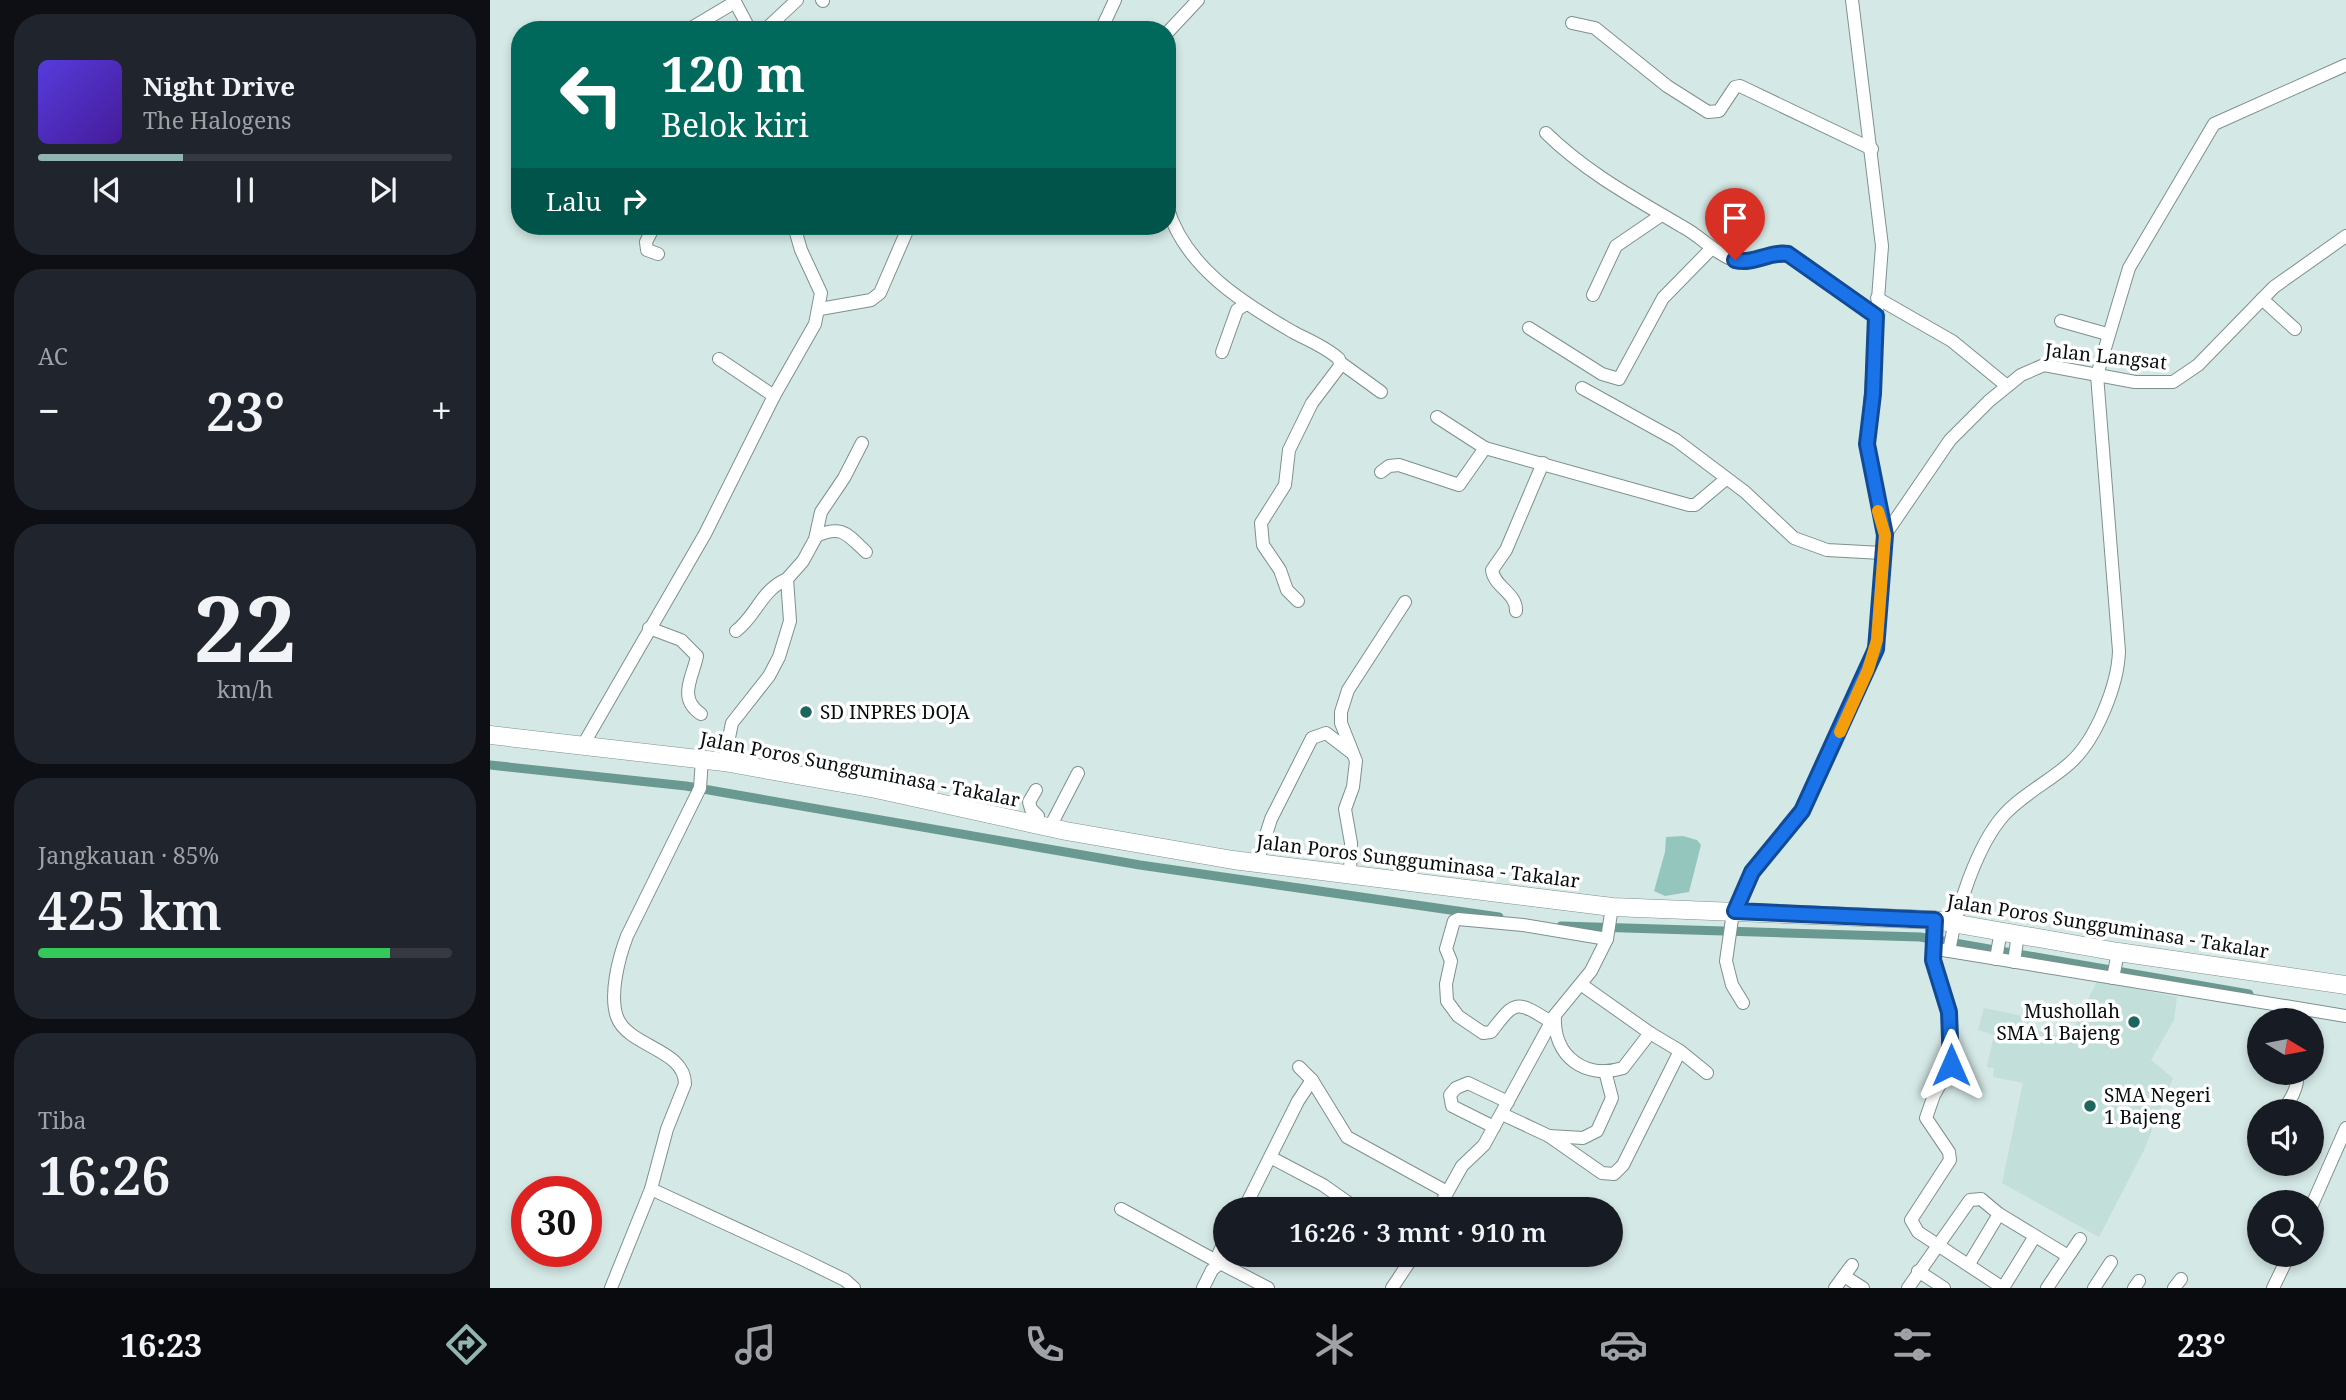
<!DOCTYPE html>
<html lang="id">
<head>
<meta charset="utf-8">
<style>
  :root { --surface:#171b24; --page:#20242c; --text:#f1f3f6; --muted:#9ea1a6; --line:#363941; --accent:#92b4b1 }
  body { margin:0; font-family:"Noto Serif",serif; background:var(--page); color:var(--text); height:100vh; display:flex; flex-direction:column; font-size:26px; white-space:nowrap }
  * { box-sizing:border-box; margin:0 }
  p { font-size:23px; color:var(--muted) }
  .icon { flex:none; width:38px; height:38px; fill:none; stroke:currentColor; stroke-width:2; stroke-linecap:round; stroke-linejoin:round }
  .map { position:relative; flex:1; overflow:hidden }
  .panel { display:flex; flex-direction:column; gap:14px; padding:14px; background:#0d0f14; width:490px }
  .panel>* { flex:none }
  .hud { position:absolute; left:21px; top:21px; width:665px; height:214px; border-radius:28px; box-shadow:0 4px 10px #0003; background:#00695c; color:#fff; overflow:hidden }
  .needle { width:46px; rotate:100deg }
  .buttons { position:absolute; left:1757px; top:1008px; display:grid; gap:14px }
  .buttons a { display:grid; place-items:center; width:77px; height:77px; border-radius:50%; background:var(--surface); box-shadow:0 4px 10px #0003; font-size:35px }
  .speed { position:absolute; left:21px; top:1176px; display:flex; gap:14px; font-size:35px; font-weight:700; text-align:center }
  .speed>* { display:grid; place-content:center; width:91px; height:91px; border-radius:50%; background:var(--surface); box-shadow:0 4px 10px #0003; line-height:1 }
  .speed .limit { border:10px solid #d22; background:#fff; color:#111 }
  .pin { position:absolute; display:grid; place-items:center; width:60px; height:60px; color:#fff; margin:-72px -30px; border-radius:50% 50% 50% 0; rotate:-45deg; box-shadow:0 0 7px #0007 }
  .pin .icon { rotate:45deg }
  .me { position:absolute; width:77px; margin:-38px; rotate:0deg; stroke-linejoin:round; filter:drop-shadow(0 0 5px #0008) }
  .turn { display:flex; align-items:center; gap:24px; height:147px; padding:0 35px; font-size:32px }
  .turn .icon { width:91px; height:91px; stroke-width:2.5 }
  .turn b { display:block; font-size:49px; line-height:60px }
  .then { display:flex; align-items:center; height:66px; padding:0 35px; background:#0003; gap:14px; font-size:26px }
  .big { font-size:52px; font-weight:600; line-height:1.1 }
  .panel .widget { flex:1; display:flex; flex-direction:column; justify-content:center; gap:10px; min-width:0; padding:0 24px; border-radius:28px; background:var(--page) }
  .panel .dial { align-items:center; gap:0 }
  .dial b { font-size:91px; line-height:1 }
  .song { display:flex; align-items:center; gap:21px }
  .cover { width:84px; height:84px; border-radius:10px; background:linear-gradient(135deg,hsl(250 70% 55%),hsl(260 70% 35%)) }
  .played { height:7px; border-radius:4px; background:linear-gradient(90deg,var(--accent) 35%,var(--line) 35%) }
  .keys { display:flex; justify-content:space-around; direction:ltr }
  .heat { display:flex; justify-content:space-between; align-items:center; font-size:38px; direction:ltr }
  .charge { height:10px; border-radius:5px; background:linear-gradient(90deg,#34c759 85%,var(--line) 0) }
  .trip { position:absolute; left:723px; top:1197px; width:410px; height:70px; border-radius:35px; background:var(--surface); box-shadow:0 4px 10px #0003; font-weight:600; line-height:70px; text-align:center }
  .dock { display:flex; height:112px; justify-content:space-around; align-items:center; background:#090b0e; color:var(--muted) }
  .dock .icon { width:49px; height:49px }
  .dock .active { color:var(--accent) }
  .dock b { font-size:32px; color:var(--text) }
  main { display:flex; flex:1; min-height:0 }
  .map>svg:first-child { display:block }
</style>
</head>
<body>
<main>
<section class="panel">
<div class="widget">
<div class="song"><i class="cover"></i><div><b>Night Drive</b><p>The Halogens</p></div></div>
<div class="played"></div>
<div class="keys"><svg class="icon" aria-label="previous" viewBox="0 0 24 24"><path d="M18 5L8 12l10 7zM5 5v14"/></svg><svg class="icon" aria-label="pause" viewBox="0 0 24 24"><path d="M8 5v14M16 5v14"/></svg><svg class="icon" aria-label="next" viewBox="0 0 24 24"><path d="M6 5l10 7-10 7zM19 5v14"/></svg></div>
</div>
<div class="widget"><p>AC</p>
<div class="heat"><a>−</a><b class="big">23°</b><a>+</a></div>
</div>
<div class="widget dial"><b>22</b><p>km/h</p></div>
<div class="widget"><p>Jangkauan · 85%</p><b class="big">425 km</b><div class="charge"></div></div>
<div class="widget"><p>Tiba</p><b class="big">16:26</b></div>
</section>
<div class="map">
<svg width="1856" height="1288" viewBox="0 0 1856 1288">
  <rect width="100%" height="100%" fill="#d4e8e5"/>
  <polygon fill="#c2dfda" points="1607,981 1687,997 1684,1020 1661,1060 1683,1078 1654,1150 1609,1237 1512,1183 1533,1083 1503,1077 1504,1068 1497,1067 1504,1035 1488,1030 1494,1008 1543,1018 1540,1029 1579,1038"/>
  <polygon fill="#95c6be" points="1193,836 1207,840 1211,845 1199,892 1175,896 1164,891 1175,852 1176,837"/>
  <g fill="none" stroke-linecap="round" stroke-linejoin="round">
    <g stroke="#699991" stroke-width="9">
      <polyline points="0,765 196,786 650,865 1009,917"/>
      <polyline points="1071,926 1430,937 1759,994"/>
    </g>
    <defs>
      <g id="minor">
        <polyline points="244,0 260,30"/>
        <polyline points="332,0 333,1"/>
        <polyline points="1082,23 1105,28 1177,86 1218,112 1229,111 1245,87 1250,86 1382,149"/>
        <polyline points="198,30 245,2"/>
        <polyline points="275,30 307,0"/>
        <polyline points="611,30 625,0"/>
        <polyline points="677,33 708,0"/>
        <path d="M1056 133C1097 173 1144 198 1193 227 1212 237 1225 254 1246 261 1264 266 1280 251 1298 254L1386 316"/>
        <path d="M677 206C694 266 751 302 803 332 818 340 836 347 849 359L850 366 822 403 799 450 795 485 771 523 773 545 790 570 797 590 808 601"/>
        <polyline points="164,226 156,242 157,250 168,254"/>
        <polyline points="1103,295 1126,246 1170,216"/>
        <polyline points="1387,298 1462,341 1517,386"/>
        <polyline points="1772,299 1805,329"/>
        <polyline points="330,309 381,300 390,293 419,226"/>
        <polyline points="1571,321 1617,334"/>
        <polyline points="1039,328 1112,374 1129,379 1173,298 1221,249"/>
        <polyline points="732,352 747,310 756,304"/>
        <polyline points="229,359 284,396"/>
        <polyline points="851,363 891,392"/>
        <polyline points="1092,388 1186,440 1255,492 1304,538 1337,550 1392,553"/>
        <polyline points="947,417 995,448"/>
        <polyline points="891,472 899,466 909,465 969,485 995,448 1199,505 1205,505 1236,479"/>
        <polyline points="1395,535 1460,440 1499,401 1531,375 1554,365 1645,382 1683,382 1708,365 1784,287 1856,236"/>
        <path d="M326 536C352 525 356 533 376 552"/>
        <path d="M1026 611C1027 593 1004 587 1002 570L1016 550 1053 463"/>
        <path d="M159 628 191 640 207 656C203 677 187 698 211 714"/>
        <path d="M246 631C267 615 271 590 297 579"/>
        <polyline points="93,745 215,534 284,396 325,324 331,293 311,250 304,226"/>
        <polyline points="234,762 242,723 279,676 289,657 300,621 297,579 313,561 325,539 331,512 354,478 372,443"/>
        <polyline points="546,790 539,802 541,809 548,816 547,824"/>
        <polyline points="560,827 588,773"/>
        <polyline points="767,863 781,819 822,738 836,733 862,753"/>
        <polyline points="860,874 861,843 855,809 863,787 866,761 851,723 851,712 858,690 915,602"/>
        <polyline points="1445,920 1443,960 1459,1012 1461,1065 1444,1095 1436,1118 1459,1152 1460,1160 1421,1220 1428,1232 1513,1288"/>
        <polyline points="1453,950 1856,1016"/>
        <path d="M1459 951C1466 911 1486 847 1513 816 1531 795 1559 782 1580 763 1606 740 1628 685 1629 651L1607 375 1639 268 1724 124 1856 65"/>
        <polyline points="1506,959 1511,930"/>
        <polyline points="1524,962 1528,934"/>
        <polyline points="1623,978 1628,952"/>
        <polyline points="1092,985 1160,1033"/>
        <polyline points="1253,1003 1242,985 1236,961 1242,919 1262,872 1318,800 1378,670 1389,628 1395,535 1377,445 1392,246 1362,0"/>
        <path d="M1065 1016C1063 1056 1095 1080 1133 1068L1160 1033 1190 1051 1217 1073"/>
        <path d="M1061 1022C1025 999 1025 1001 1001 1032L993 1033 968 1016 957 1001 956 984 961 961 956 949 964 921 968 919 1033 925 1117 939"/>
        <polyline points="809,1067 822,1080"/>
        <path d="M1789 1110C1800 1106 1809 1085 1807 1073"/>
        <polyline points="1012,1114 1059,1136 1112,1173 1124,1174 1133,1165 1190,1051"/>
        <polyline points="1004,1127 962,1106 960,1095 966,1088 978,1083 1018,1102"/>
        <polyline points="1059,1136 1093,1138 1107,1131 1122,1098 1115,1071"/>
        <polyline points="782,1158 833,1185 867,1209"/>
        <polyline points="161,1189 310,1258 355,1280 364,1288"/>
        <polyline points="1822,1205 1856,1128"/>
        <polyline points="631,1209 730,1263 722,1270 713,1288"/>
        <polyline points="754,1209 808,1101 822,1080 857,1137 957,1192"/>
        <polyline points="948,1209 972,1166 994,1145 1065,1015 1101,971 1117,939 1122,907"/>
        <polyline points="735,1240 729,1253 730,1263 778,1288"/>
        <polyline points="1479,1264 1509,1214 1578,1256"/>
        <polyline points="1428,1271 1454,1288"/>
        <polyline points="1354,1276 1373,1288"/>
        <path d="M121 1288 161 1189 177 1129 195 1084C195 1049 138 1047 127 1017 119 994 129 957 137 936L210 788 212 759"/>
        <polyline points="902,1288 924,1255"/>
        <polyline points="1345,1288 1362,1265"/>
        <polyline points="1418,1288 1480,1200 1491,1199 1509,1214"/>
        <polyline points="1513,1288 1545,1236"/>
        <polyline points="1557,1288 1590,1239"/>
        <polyline points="1604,1288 1621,1262"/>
        <polyline points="1644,1288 1649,1281"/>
        <polyline points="1684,1288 1691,1279"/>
        <polyline points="1783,1288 1799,1255"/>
      </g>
      <polyline id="highway" points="0,735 234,762 386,789 576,831 743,860 1122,907 1445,920 1628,952 1856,985"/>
    </defs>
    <use href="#minor" stroke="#7e908d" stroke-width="14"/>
    <use href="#highway" stroke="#7e908d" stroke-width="19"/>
    <use href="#minor" stroke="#fff" stroke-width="12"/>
    <use href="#highway" stroke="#fff" stroke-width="18"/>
  </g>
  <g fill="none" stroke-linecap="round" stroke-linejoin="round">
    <defs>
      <path id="route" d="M1245 260C1264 265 1279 251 1298 254L1386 316 1383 394 1377 444 1395 535 1386 649 1312 811 1262 872 1245 911 1445 920 1443 960 1459 1012 1461 1065"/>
    </defs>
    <use href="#route" stroke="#114b97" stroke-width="18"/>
    <use href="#route" stroke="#1a73e8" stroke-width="12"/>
    <polyline stroke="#f59e0b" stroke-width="12" points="1350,732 1378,670 1387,640 1395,535 1388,511"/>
  </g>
  <g fill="#1d665d" stroke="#fff" stroke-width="2.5">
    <circle cx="316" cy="712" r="7"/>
    <circle cx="1644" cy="1022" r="7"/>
    <circle cx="1600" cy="1106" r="7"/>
  </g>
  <g text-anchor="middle" stroke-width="7" stroke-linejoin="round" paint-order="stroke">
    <g font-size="19" fill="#070e0d" stroke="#fff">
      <text transform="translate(1616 356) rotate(6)" y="7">Jalan Langsat</text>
      <text transform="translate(370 769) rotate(11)" y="7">Jalan Poros Sungguminasa - Takalar</text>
      <text transform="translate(928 861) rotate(7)" y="7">Jalan Poros Sungguminasa - Takalar</text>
      <text transform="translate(1618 926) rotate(9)" y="7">Jalan Poros Sungguminasa - Takalar</text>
    </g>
    <g font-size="19" fill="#070e0d" stroke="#fff" text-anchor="start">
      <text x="330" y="719">SD INPRES DOJA</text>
      <text x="1630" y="1018" text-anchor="end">Mushollah<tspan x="1630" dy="22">SMA 1 Bajeng</tspan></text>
      <text x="1614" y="1102">SMA Negeri<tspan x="1614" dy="22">1 Bajeng</tspan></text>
    </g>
  </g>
</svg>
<div class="buttons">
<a><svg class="needle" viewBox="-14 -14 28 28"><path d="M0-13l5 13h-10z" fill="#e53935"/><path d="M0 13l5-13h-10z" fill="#9ea1a6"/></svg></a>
<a><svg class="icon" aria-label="sound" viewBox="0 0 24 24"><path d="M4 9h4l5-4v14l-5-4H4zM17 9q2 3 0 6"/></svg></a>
<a><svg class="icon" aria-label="search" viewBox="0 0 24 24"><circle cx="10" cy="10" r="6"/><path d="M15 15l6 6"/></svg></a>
</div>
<div class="speed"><div class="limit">30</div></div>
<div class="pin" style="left:1245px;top:260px;background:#d93025"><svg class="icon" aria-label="arrive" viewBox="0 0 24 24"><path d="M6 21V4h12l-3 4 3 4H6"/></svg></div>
<svg class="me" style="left:1461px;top:1065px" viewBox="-20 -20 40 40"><path d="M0-17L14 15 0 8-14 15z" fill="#1a73e8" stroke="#fff" stroke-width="4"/></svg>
<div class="trip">16:26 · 3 mnt · 910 m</div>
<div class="hud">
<div class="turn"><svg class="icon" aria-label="left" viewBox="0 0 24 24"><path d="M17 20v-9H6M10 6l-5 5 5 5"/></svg><div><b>120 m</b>Belok kiri</div></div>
<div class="then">Lalu<svg class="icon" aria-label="right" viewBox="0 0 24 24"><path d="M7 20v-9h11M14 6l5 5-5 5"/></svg></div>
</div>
</div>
</main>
<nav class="dock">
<b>16:23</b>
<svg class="icon active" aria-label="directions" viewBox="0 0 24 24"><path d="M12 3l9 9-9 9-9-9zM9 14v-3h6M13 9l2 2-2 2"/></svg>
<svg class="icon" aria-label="music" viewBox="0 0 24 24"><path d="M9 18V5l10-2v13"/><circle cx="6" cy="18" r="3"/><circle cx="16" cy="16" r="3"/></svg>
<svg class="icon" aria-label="phone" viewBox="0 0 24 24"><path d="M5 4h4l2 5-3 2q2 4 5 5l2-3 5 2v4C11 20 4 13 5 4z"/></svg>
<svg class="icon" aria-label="climate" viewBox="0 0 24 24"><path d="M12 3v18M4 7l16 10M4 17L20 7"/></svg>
<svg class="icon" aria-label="car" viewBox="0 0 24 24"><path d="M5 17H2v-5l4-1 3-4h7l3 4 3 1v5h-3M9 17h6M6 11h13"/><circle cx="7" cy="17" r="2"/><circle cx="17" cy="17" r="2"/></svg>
<svg class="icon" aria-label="filters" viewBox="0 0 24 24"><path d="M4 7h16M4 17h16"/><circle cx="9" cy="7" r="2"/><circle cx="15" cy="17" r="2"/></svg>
<b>23°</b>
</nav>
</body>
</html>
